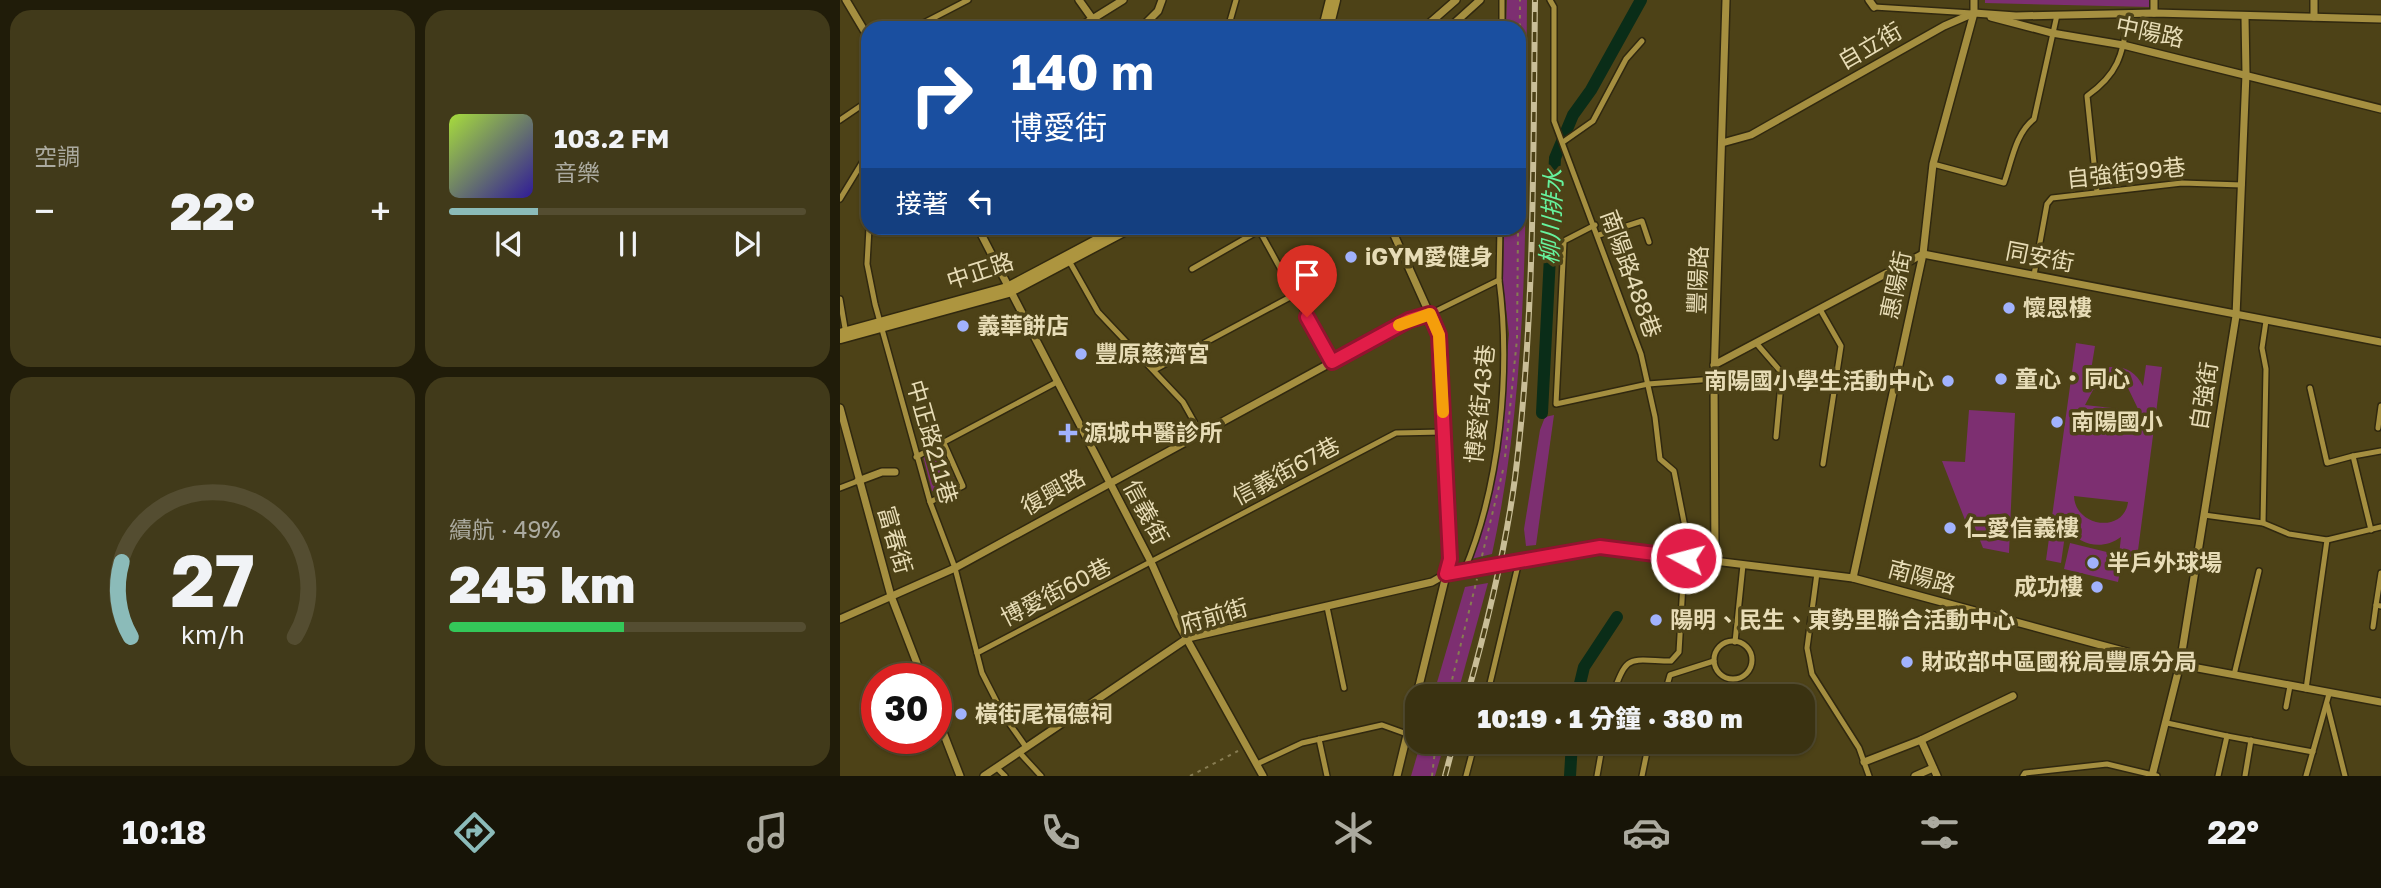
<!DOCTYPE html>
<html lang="zh-TW">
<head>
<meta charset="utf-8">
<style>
  :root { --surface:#3a3211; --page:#413a1a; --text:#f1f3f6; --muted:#abaa9f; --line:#544d31; --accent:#8bbbb9 }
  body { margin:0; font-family:"Golos Text","Noto Sans TC",sans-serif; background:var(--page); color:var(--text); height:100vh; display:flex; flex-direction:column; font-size:26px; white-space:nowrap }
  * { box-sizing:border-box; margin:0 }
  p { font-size:23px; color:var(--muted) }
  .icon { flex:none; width:38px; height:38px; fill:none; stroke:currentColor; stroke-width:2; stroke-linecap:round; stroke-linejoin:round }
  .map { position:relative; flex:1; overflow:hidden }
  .drawer { display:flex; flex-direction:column; gap:10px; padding:10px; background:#201c09; width:840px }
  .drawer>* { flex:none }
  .guide { position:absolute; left:21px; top:21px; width:665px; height:214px; border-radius:21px; box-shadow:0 2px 5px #0004,0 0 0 2px var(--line); background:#1a4fa0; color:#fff; overflow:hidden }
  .speed { position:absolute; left:21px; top:663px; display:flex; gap:14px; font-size:35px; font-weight:700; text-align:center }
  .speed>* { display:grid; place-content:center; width:91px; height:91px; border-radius:50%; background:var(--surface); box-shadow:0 2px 5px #0004,0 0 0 2px var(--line); line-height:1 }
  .speed .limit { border:10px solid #d22; background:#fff; color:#111 }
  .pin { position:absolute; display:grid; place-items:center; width:60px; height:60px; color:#fff; margin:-72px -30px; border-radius:50% 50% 50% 0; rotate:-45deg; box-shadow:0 0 7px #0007 }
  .pin .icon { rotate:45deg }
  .me { position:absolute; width:77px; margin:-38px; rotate:277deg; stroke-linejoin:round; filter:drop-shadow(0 0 5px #0008) }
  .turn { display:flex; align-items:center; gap:24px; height:147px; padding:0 35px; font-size:32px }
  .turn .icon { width:91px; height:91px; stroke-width:2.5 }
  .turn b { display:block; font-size:49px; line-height:60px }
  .then { display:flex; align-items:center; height:66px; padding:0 35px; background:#0003; gap:14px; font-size:26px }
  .big { font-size:52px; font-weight:800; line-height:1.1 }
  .drawer .widget { flex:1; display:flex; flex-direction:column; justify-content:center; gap:10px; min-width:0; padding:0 24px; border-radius:21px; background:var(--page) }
  .drawer .dial { align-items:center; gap:0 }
  .dial svg { height:182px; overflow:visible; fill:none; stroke:var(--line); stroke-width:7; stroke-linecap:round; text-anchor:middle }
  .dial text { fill:var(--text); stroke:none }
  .song { display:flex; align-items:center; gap:21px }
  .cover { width:84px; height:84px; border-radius:10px; background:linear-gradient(135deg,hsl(80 70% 55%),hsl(250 70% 35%)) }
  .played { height:7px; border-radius:4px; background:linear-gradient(90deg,var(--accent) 25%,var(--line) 25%) }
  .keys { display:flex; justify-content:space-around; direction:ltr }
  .heat { display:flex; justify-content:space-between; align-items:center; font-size:38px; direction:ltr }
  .charge { height:10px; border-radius:5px; background:linear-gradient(90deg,#34c759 49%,var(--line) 0) }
  .drawer .tiles { flex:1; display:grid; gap:10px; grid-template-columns:repeat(2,1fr) }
  .trip { position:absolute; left:565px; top:684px; width:410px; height:70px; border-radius:21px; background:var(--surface); box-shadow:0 2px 5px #0004,0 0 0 2px var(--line); font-weight:800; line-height:70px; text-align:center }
  .tab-bar { display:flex; height:112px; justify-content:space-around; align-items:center; background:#171407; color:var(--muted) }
  .tab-bar .icon { width:49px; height:49px }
  .tab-bar .on { color:var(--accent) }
  .tab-bar b { font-size:32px; color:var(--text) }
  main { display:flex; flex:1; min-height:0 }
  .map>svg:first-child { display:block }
</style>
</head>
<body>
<main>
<section class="drawer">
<div class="tiles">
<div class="widget"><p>空調</p>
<div class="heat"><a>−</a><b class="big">22°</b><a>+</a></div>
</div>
<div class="widget">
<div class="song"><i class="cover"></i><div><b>103.2 FM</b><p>音樂</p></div></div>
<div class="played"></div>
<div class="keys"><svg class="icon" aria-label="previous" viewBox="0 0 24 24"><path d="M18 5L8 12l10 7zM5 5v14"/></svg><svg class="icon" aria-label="pause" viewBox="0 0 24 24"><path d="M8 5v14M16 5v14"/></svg><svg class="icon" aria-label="next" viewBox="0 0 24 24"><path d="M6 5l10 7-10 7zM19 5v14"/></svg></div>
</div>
<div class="widget dial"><svg viewBox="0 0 100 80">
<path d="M14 69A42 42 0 1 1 86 69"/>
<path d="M14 69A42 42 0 0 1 10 36" stroke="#8bbbb9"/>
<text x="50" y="56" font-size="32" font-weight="700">27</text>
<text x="50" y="72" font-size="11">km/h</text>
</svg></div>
<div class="widget"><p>續航 · 49%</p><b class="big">245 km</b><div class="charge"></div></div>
</div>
</section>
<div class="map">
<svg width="1541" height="776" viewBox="0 0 1541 776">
  <rect width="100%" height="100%" fill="#4d4217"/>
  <g fill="#7d2f71" fill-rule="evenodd">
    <path d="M667 0H687C685 187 692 370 652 554L631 559 645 516 659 443 669 334 663 284 664 228H679V28H666Z"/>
    <polygon points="1145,0 1310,0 1310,7 1145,3"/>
    <path d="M1236 343 1255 346 1250 376C1269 361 1292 364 1303 386L1306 365 1322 367 1297 558 1283 556 1278 582 1224 569 1230 543 1279 555 1281 537C1262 551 1240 545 1226 528L1221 563 1206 560ZM1271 382 1288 388 1299 411 1245 405 1253 390ZM1234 496 1288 502C1284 534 1235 527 1234 496Z"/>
    <polygon points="1129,410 1175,413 1169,553 1143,548 1130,515 1125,520 1102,461 1125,462"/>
    <polygon points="714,415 696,545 686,546 684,529 700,430 705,417"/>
    <polygon points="99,448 115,481 97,492 92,491 83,456"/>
    <polygon points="648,583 617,696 593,696 625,587"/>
    <polygon points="581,742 605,742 595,776 571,776"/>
  </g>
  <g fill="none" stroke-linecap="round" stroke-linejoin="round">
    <g stroke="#0a2d18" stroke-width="12">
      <polyline points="702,413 715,158 733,115 751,90 801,0"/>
      <polyline points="737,696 744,667 777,617"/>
      <polyline points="730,776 732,742"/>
    </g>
    <defs>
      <g id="lane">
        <path d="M710 0 714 7V121L801 354 815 417 820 459 834 471 846 532 839 652 831 661C787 660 788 653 772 696"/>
        <polyline points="1034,7 1132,13"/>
        <polyline points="74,28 128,0"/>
        <polyline points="388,28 396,0"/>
        <polyline points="662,28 662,0"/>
        <polyline points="0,120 28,101"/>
        <polyline points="723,142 753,121 786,59 802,41"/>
        <path d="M1093 164 1164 183C1172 161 1175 134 1194 119L1217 15"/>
        <path d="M1257 192 1247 96C1281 72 1282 53 1289 13"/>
        <polyline points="0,199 28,153"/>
        <polyline points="755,225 724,241 716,404 808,384 874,379"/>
        <polyline points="29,228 27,264 35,304 90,502 115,568 142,673 164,716 186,747"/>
        <polyline points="418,228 492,362"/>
        <polyline points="759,235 802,221 809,242"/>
        <polyline points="228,259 258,312 343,402 361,434"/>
        <polyline points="352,269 420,230"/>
        <polyline points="1194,275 1207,204 1212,198 1342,183 1402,185"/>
        <polyline points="0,299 6,334"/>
        <polyline points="981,311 1001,346 983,464"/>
        <polyline points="590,314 659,280 660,228"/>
        <polyline points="917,344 942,373 936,437"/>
        <polyline points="314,370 454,295"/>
        <polyline points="1470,388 1487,463 1513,456 1531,530"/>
        <polyline points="1538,428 1541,406"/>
        <polyline points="1513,456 1541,451"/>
        <polyline points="76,457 217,382"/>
        <polyline points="0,488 18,481"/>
        <polyline points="90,502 123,486 103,441"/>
        <polyline points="1364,515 1423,523 1449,534 1487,540 1541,527"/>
        <polyline points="1423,523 1426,369 1422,348 1426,321"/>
        <path d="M624 571C660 486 671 371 659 280"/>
        <polyline points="977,573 967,648 972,674 1019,748 1029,776"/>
        <polyline points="1541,573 1536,605 1541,606"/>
        <polyline points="487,607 504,688"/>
        <polyline points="1533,627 1536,605"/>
        <circle cx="893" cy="660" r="19"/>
        <polyline points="895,642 903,565"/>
        <polyline points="137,653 556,433 603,432"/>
        <polyline points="1394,675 1419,571"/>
        <polyline points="1466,689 1487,540"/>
        <polyline points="647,696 679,561"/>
        <polyline points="824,696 830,675 874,661"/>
        <polyline points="1487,704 1505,776"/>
        <polyline points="1446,707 1450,686"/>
        <polyline points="1327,723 1387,736 1378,776"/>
        <polyline points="1387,736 1473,752"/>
        <polyline points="479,739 487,776"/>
        <polyline points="179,752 201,776"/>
        <polyline points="417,764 462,743 542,725 567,734"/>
        <polyline points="157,768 165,776"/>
        <polyline points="626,776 635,742"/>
        <polyline points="757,776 763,742"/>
        <polyline points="802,776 809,742"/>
        <polyline points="1183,776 1185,773 1267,764 1317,776"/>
        <polyline points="1405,776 1411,740"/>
        <polyline points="1466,776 1489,694"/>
      </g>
      <g id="street">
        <polyline points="6,0 28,37"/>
        <polyline points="239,0 259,28"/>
        <polyline points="1029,0 1034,7"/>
        <polyline points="1314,0 1314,13"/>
        <polyline points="1151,17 1212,33 1283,45 1541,109"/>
        <polyline points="1474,17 1474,0"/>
        <polyline points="238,28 283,0"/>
        <polyline points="301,28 318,11 322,0"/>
        <polyline points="584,28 616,0"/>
        <polyline points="609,28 640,0"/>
        <polyline points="882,143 911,135 1104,26 1134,13 1176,16 1314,13 1541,19"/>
        <polyline points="138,228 311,562 339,625 423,776"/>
        <polyline points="551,228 599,335 610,559 557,776"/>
        <polyline points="874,365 1083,254 1541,342"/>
        <polyline points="0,408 51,596 83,679"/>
        <polyline points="18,481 42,472 55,472"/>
        <polyline points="875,561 874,379 886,0"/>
        <polyline points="1013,578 1083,254 1093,164 1134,13 1134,0"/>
        <polyline points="0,619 115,568 569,320 590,314"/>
        <polyline points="96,714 120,776"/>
        <polyline points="1081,740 1097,776"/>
        <polyline points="1024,762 1081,740 1173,696"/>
        <polyline points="144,776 348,638 592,582 606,574 759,547 1013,578 1320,661 1541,702"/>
        <polyline points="1075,776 1093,768"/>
        <polyline points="1312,776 1340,664 1396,316 1406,74 1405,17"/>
      </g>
      <g id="secondary">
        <polyline points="486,28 493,0"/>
        <polyline points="0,336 168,290 285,228"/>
      </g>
    </defs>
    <use href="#lane" stroke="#30280f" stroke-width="8"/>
    <use href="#street" stroke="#30280f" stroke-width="10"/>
    <use href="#secondary" stroke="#30280f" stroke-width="17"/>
    <g stroke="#877c52" stroke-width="2" stroke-dasharray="3.5 5" stroke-linecap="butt">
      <polyline points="679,163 680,0"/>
      <polyline points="679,173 679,189"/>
      <polyline points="665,457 677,339 678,228"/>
      <polyline points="642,556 663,470"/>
      <polyline points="608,696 637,579"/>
      <polyline points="350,776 398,751"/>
      <polyline points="592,776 596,742"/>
    </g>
    <use href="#lane" stroke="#a58f40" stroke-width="5"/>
    <use href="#street" stroke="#a58f40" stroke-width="7"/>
    <use href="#secondary" stroke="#ad953f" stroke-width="14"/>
    <defs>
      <g id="rail">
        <path d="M627 696C647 625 665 552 675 478 695 320 693 159 695 0"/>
        <polyline points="605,776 614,742"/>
      </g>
    </defs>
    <use href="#rail" stroke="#c9be97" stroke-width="6"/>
    <use href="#rail" stroke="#4d4217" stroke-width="3.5" stroke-dasharray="10" stroke-linecap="butt"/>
  </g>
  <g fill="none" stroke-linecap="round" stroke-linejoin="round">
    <defs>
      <polyline id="route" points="467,317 492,362 569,320 590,314 599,335 610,559 606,574 760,547 846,558"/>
    </defs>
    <use href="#route" stroke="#92132f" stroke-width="18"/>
    <use href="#route" stroke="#e11d48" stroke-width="12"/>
    <polyline stroke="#f59e0b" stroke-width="12" points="559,325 590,314 599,335 603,412"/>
  </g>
  <g fill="#a1b2fd" stroke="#4d4217" stroke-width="2.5">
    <circle cx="511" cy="257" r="7"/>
    <circle cx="1169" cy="308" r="7"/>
    <circle cx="123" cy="326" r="7"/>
    <circle cx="241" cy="354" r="7"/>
    <circle cx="1161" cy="379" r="7"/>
    <circle cx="1108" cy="381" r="7"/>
    <circle cx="1217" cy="422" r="7"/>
    <path d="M224.5 422.5h7v7h7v7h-7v7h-7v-7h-7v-7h7z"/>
    <circle cx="1110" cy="528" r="7"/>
    <circle cx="1253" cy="563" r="7"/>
    <circle cx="1257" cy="587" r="7"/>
    <circle cx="816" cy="620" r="7"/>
    <circle cx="1067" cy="662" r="7"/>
    <circle cx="121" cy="714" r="7"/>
  </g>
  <g text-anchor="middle" stroke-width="7" stroke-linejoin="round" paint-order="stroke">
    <g font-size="23" fill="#e7dcb6" stroke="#4d4217">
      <text transform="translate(1310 32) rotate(12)" y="8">中陽路</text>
      <text transform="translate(1030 46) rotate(-30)" y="8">自立街</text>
      <text transform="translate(1286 173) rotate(-6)" y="8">自強街99巷</text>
      <text transform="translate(1200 257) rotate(11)" y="8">同安街</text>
      <text transform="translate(140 271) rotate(-18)" y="8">中正路</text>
      <text transform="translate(791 274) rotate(70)" y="8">南陽路488巷</text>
      <text transform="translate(858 280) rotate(-88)" y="8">豐陽路</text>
      <text transform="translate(1056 285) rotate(-78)" y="8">惠陽街</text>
      <text transform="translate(1364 396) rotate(-81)" y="8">自強街</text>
      <text transform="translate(640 404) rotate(-84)" y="8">博愛街43巷</text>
      <text transform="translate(92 442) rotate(74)" y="8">中正路211巷</text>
      <text transform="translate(446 471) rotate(-28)" y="8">信義街67巷</text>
      <text transform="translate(213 492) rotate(-29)" y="8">復興路</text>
      <text transform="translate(306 512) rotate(62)" y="8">信義街</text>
      <text transform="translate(55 540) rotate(74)" y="8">富春街</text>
      <text transform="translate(1082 577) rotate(15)" y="8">南陽路</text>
      <text transform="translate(216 592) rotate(-27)" y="8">博愛街60巷</text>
      <text transform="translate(374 616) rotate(-16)" y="8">府前街</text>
    </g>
    <g font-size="23" font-weight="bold" fill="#e7dcb6" stroke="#4d4217" text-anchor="start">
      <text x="525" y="265">iGYM愛健身</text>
      <text x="1183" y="316">懷恩樓</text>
      <text x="137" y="334">義華餅店</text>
      <text x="255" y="362">豐原慈濟宮</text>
      <text x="1175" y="387">童心‧同心</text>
      <text x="1094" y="389" text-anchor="end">南陽國小學生活動中心</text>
      <text x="1231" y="430">南陽國小</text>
      <text x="244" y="441">源城中醫診所</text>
      <text x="1124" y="536">仁愛信義樓</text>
      <text x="1267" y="571">半戶外球場</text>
      <text x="1243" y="595" text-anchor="end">成功樓</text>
      <text x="830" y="628">陽明、民生、東勢里聯合活動中心</text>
      <text x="1081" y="670">財政部中區國稅局豐原分局</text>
      <text x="135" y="722">橫街尾福德祠</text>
    </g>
    <g font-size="24" font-style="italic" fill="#66f29d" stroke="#4d4217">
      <text transform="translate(712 217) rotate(-87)" y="8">柳川排水</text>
    </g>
  </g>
</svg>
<div class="speed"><div class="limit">30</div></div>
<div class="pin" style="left:467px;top:317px;background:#d93025"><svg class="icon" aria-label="arrive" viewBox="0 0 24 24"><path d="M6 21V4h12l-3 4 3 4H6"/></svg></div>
<svg class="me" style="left:846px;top:558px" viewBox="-20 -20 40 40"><circle r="17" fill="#e11d48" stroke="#fff" stroke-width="3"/><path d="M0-11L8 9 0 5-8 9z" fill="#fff"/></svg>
<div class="trip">10:19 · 1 分鐘 · 380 m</div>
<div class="guide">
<div class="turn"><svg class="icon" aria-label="right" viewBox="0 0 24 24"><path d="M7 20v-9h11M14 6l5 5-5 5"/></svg><div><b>140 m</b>博愛街</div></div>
<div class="then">接著<svg class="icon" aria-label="left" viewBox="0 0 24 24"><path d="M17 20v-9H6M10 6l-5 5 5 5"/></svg></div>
</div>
</div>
</main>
<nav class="tab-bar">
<b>10:18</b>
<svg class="icon on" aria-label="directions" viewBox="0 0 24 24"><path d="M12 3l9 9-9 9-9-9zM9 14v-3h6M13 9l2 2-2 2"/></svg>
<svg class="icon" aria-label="music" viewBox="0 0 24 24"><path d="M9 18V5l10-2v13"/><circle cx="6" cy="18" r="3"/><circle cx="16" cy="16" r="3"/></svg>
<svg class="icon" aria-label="phone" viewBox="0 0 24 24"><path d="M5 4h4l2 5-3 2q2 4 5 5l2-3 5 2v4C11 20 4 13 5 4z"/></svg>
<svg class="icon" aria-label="climate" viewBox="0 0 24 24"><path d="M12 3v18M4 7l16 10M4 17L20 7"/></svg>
<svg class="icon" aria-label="car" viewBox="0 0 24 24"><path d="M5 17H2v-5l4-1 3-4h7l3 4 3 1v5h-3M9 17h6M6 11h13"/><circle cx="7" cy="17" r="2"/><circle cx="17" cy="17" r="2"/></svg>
<svg class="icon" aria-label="filters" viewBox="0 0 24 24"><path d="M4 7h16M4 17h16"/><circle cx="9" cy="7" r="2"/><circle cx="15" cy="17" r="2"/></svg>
<b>22°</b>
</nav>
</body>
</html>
